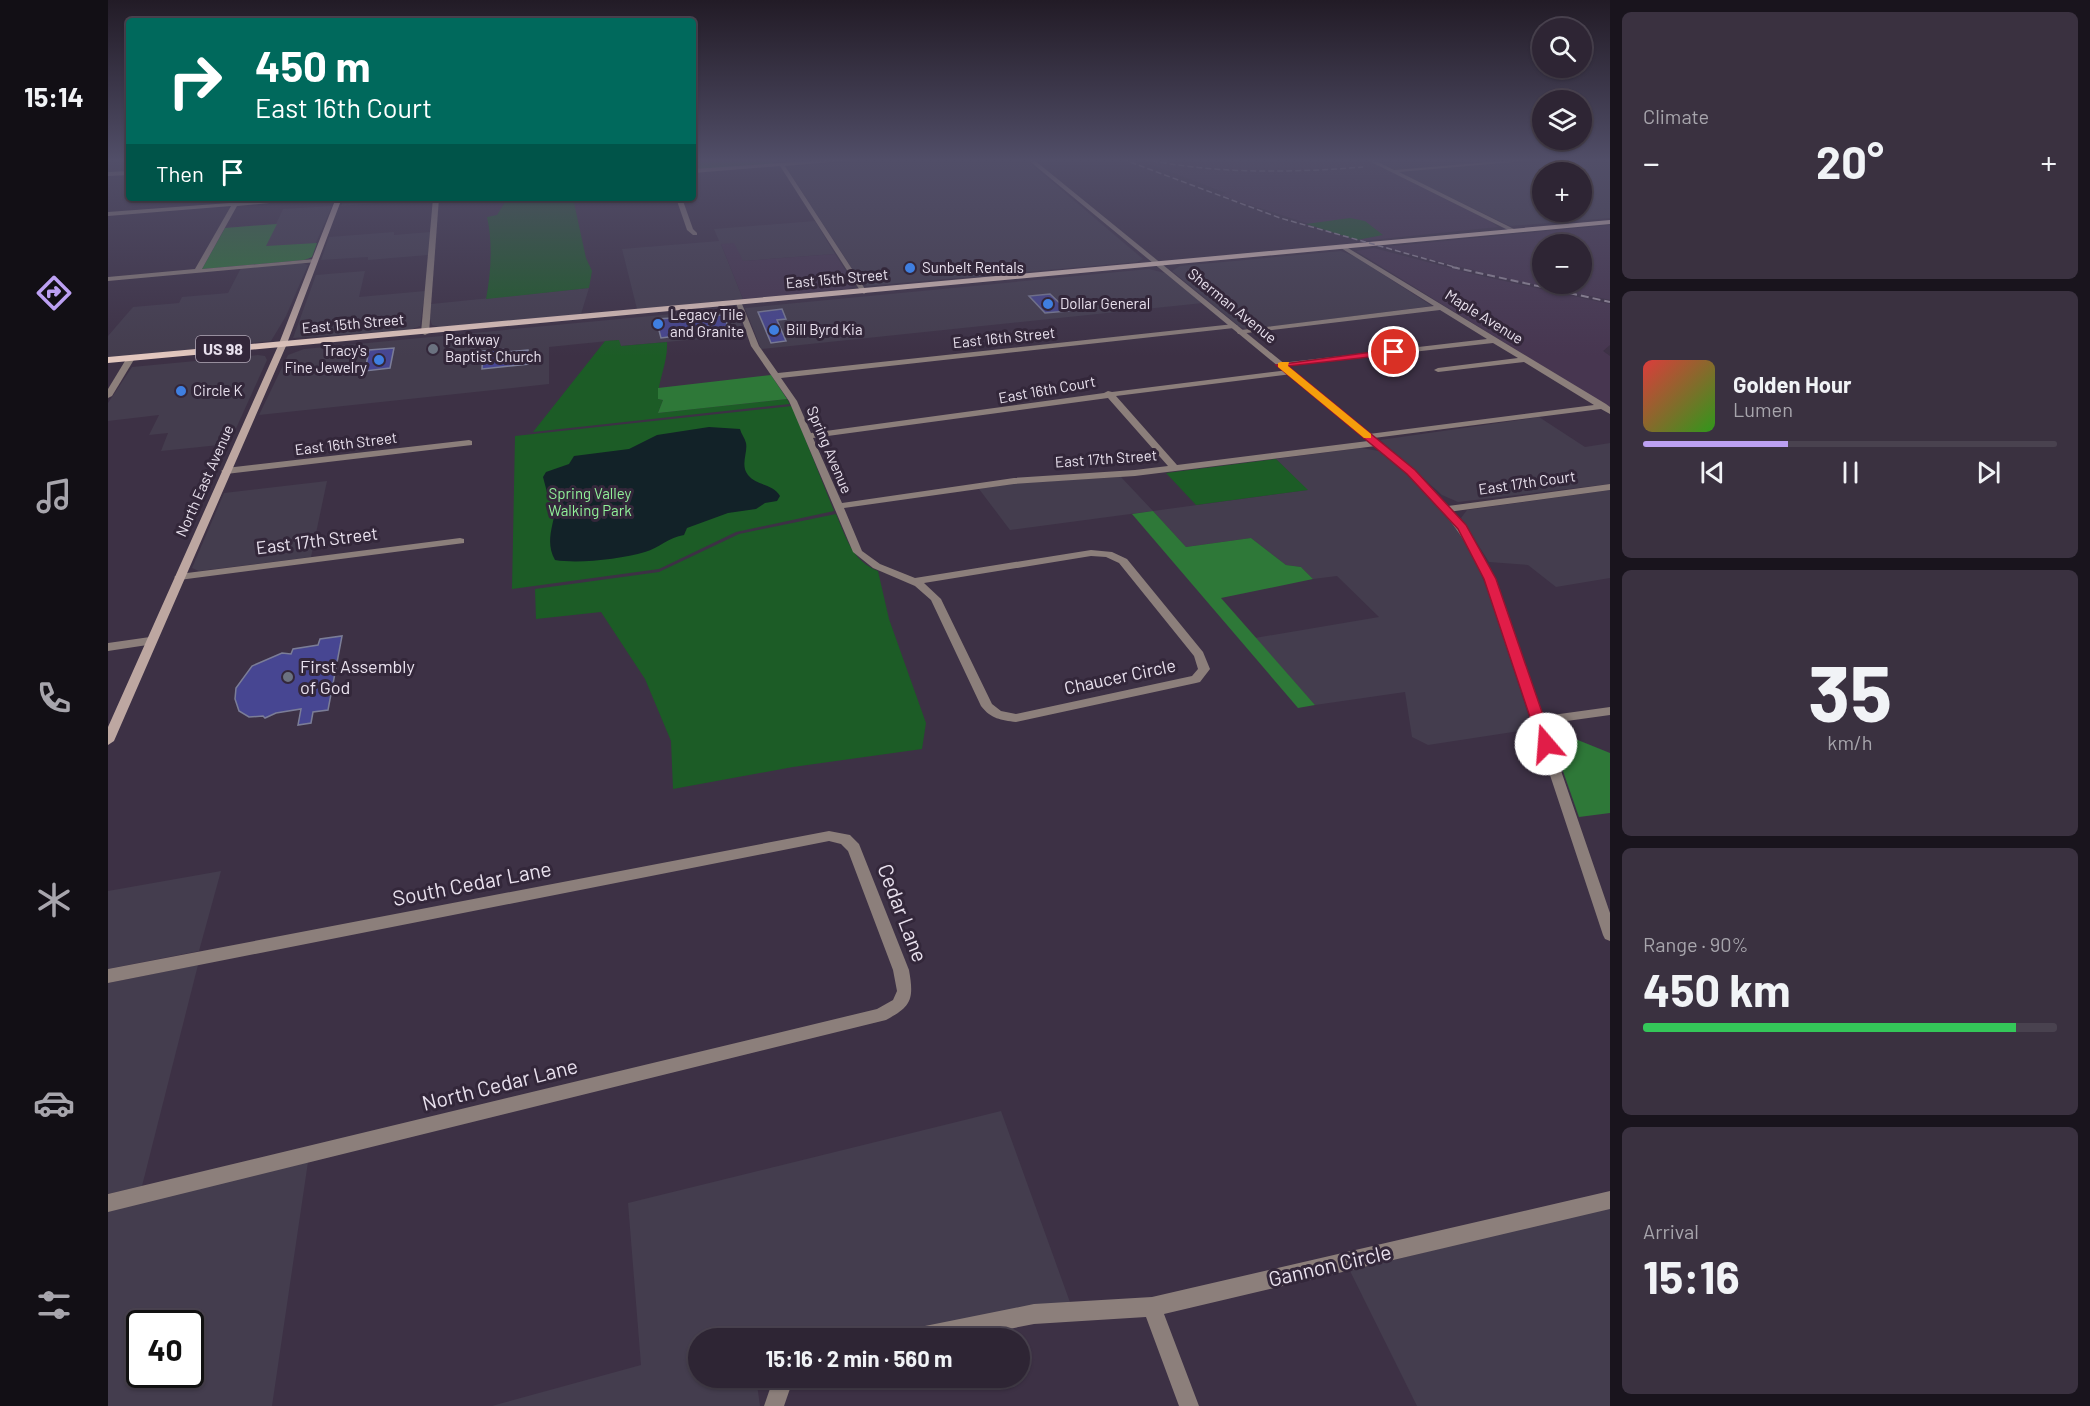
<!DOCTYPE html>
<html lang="en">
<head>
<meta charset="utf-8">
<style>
  :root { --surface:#2e2534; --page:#3a3140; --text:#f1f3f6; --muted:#a7a5ac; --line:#49424f; --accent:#bca0f2 }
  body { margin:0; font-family:Barlow,sans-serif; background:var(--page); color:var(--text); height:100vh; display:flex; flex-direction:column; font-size:22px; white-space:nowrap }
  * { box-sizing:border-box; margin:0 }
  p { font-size:20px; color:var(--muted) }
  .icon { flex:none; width:33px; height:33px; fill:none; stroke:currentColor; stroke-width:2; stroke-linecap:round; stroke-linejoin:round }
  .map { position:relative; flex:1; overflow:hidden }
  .sheet { display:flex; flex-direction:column; gap:12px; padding:12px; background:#19141d; width:480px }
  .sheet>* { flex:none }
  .top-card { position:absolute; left:18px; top:18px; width:570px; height:183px; border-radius:6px; box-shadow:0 2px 4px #0004,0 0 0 2px var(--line); background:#00695c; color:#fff; overflow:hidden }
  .fabs { position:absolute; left:1424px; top:18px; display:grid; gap:12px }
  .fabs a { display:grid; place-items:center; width:60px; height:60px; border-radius:50%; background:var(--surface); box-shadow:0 2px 4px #0004,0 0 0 2px var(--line); font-size:30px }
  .speed { position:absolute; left:18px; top:1310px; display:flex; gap:12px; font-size:30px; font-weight:700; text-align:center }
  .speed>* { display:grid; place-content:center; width:78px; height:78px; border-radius:50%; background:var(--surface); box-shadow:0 2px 4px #0004,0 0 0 2px var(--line); line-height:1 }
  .speed .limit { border:3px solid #111; border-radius:9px; background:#fff; color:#111 }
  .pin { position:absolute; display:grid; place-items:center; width:51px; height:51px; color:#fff; margin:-26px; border:3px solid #fff; border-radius:50%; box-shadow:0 2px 6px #0007 }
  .me { position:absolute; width:66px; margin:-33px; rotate:342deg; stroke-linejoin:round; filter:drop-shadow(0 0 4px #0008) }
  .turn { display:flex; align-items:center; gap:21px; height:126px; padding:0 30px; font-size:27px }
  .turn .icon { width:78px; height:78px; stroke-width:2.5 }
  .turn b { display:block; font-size:42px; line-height:51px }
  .then { display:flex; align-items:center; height:57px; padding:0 30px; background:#0003; gap:12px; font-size:22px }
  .big { font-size:45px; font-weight:700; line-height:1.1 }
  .sheet .widget { flex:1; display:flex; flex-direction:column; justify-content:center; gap:9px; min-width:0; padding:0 21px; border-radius:9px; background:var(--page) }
  .sheet .dial { align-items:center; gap:0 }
  .dial b { font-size:78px; line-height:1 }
  .song { display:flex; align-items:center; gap:18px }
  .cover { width:72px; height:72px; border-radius:9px; background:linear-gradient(135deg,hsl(0 70% 55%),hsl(110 70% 35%)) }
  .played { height:6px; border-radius:3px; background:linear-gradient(90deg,var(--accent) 35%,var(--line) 35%) }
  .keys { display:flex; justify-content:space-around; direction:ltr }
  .heat { display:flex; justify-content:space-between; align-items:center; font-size:33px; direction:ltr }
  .charge { height:9px; border-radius:4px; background:linear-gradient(90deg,#34c759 90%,var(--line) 0) }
  .trip { position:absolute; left:580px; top:1328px; width:342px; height:60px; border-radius:30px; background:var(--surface); box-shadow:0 2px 4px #0004,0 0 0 2px var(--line); font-weight:700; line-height:60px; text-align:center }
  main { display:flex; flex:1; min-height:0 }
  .tab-bar { display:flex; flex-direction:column; width:108px; justify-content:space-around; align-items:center; background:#120f15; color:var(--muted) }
  .tab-bar .icon { width:42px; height:42px }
  .tab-bar .selected { color:var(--accent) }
  .tab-bar b { font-size:27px; color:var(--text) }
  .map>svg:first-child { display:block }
</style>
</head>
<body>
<main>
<nav class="tab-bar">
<b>15:14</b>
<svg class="icon selected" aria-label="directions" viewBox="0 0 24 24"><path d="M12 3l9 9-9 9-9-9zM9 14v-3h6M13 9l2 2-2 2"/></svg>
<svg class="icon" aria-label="music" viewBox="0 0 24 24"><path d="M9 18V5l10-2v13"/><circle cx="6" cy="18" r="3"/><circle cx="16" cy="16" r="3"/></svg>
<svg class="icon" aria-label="phone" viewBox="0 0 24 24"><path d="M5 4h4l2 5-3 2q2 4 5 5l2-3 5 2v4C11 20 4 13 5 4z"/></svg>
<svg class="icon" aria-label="climate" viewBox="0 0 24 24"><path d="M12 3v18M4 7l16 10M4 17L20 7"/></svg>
<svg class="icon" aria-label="car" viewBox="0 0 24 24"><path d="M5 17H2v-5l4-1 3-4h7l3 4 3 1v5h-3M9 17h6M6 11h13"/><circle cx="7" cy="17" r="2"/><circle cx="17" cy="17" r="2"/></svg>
<svg class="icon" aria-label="filters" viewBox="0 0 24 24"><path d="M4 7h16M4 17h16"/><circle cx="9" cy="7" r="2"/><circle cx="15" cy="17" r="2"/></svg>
</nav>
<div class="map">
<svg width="1502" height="1406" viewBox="0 0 1502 1406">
  <rect width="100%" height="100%" fill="#3d3145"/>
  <g fill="#443d4e" fill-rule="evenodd">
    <polygon points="768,159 917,159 1035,259 1029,262 759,286 747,273 678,167"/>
    <polygon points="1263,159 1424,159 1286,170"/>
    <path d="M1450 159H1502V218L1402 226 1290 172ZM1434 172H1473V212H1434Z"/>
    <polygon points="237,198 325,198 233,206"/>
    <polygon points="224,206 201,259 99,269 117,228 168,224 175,209"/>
    <polygon points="707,221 727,254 635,261 613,244 635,299 529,309 514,249 611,241 606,229"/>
    <polygon points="286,232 286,235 322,232 320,255 260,260 260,257 213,260 221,237"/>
    <polygon points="1233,251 1248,257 1324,306 1139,330 1132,327 1064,271 1072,266"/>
    <polygon points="194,263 200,265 178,316 163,341 0,358 0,336 25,307 71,303 74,297 120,293 133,268"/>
    <polygon points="1041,269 1057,273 1095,303 653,349 637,308"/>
    <polygon points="257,271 251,297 317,291 312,326 302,330 185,338 208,275"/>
    <polygon points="481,288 473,314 331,327 324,325 322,319 323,304"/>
    <polygon points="617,309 629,314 637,335 513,346 510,340 441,347 441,384 151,415 180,355 196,349"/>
    <polygon points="150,355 157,356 159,360 121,444 53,451 60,433 41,435 51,415 0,421 0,403 24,367"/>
    <polygon points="1431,417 1477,447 1502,443 1502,484 1350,502 1334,495 1272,440"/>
    <polygon points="1253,448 1271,451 1309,483 1341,518 1363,550 1380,591 1425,729 1320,745 1304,737 1297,692 1207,705 1147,638 1271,617 1229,576 1205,579 1193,567 1178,565 1143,538 1078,547 1045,511 902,530 871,489 908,483 1013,477 1045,511 1199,490 1168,459"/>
    <polygon points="219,481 203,557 91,571 84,568 116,493"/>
    <polygon points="1502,490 1502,578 1448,587 1420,565 1381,562 1353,518 1359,510"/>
    <polygon points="113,871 91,951 0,969 0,891"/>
    <polygon points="90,965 34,1186 0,1194 0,983"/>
    <polygon points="893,1111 963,1305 857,1321 780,1338 591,1338 591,1377 648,1377 652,1406 384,1406 533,1365 520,1203"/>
    <path d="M200 1162 164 1406H0V1211ZM32 1323H82V1374H32Z"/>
    <polygon points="1502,1206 1502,1406 1309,1406 1242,1271"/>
  </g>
  <g fill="#473650" fill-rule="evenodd">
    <polygon points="1028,159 1257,159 1382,221 1390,227 1254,241 1127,200 1112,195 1118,193"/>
    <path d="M1502 225V300L1400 279 1274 247ZM1434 244H1473V284H1434Z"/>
    <polygon points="626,243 635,261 727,254 747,285 739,289 635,299 613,244"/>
    <polygon points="1266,248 1369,275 1502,304 1502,345 1495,351 1502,356 1502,408 1248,251"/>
  </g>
  <g fill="#1c5c26">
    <path d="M465 198 478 258 484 271 481 288 378 299C383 273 385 243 379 217L389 215 399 199Z"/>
    <polygon points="1242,218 1257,221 1275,235 1249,240 1198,224"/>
    <path d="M511 340 513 346 559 342C560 363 550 379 550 399L555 400 550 413 679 399 682 404 425 432 497 341Z"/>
    <polygon points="684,406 726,511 628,532 551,569 404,589 407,436"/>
    <polygon points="1168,459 1200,490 1088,505 1058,473"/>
    <path d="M728 514C738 537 744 561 770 571L781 619 818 723 814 749 685 767 565 789 563 741 537 679 493 612 428 619 427 589 551 572 631 534Z"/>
  </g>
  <g fill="#2e7838">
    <polygon points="585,159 662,159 666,164 585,170"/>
    <polygon points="169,224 158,246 209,243 204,257 196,260 94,269 117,228"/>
    <polygon points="663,375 679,399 550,413 555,400 550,399 550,388"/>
    <polygon points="1045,511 1078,547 1143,538 1178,565 1193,567 1205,579 1113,598 1207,705 1190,708 1024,514"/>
    <polygon points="1440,728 1502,753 1502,813 1471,817"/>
  </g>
  <path fill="#122228" d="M601 427 632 429C633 434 637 438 638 443 640 453 632 465 640 475 649 486 666 484 672 496L669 501 657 503 648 509 620 513 579 528 576 535C561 537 551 548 537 552 513 559 471 564 447 560 435 539 449 520 448 498L440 496 435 477 438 472 461 464 466 456 521 449 549 435Z"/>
  <g fill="#474692" stroke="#7b7d97" stroke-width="1.5">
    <polygon points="942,294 960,311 937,313 921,296"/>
    <polygon points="674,309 678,319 669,320 678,341 663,343 650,312"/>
    <polygon points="616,315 620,327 604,329 603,326 566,329 568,336 553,338 548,319"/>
    <polygon points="286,348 282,368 257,371 261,350"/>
    <polygon points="398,349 398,352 420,350 421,364 374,369 375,351"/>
    <polygon points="234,636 220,710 205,712 203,723 190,725 193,709 168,713 157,718 155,716 141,717 131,711 127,699 128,688 144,666 174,653 183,654 185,649 210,645 212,639"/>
  </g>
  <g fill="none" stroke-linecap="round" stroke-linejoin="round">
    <g fill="#8c7f7b" fill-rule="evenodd">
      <polygon points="734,159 758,159 677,166 759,292 756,294 753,292 672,166 585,173 585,169"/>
      <polygon points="1257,159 1264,159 1286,170 1419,159 1440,159 1291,172 1408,230 1406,233"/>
      <polygon points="21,171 21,175 0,176 0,172"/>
      <polygon points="187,198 213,198 129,206 94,269 207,259 209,260 209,262 0,281 0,277 87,269 123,206 0,216 0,212"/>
      <polygon points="325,198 331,198 321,333 317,335 313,333"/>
      <polygon points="568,198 574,198 585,229 589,233 589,235 585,235 579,230"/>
      <polygon points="1235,245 1498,404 1502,407 1502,414 1493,409 1258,439 1258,435 1261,434 1486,405 1416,362 1330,372 1326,370 1330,368 1410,358 1385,343 1170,367 1170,363 1173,363 1379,339 1332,310 1130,334 1129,332 1133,330 1326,306 1233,248 1233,246"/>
      <path d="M628 303 634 304 651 346 670 373 1126 324 1130 326 1126 328 673 378 689 401 703 433 996 393 1000 391 1004 392 1181 370H1184V374L1008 396 1069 465 1268 440 1272 443 1268 446 1027 476 906 484 736 508 754 551 772 564 807 578 983 550 1004 552 1019 559 1095 652 1102 669 1092 682 1088 683 908 722C893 720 883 719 873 706L823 600 807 586 765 568 745 552 681 401 643 346ZM1000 398 1060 466 1027 470 906 478 734 503 705 438ZM983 556 998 557 1011 563 1086 656 1090 669 1084 676 908 714 893 711 884 704 833 599 816 583Z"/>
      <polygon points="20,356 27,358 4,396 0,398 0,389"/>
      <polygon points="361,440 364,441 364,445 118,474 113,471 118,468"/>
      <polygon points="1502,484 1502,490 1340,512 1335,509 1340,506"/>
      <polygon points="352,538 356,539 356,543 71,580 66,577 71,574"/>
      <polygon points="42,637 46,638 48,641 46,644 0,651 0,643"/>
      <polygon points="1502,707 1502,715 1430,725 1424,721 1430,717"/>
      <path d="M721 831 742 835 751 844 801 970C806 999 804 1006 778 1020L0 1212V1194L769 1009 785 1000 789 991 785 970 740 851 733 844 721 841 0 983V969Z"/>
      <polygon points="1502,1191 1502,1209 1056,1314 1091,1406 1071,1406 1038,1317 926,1324 856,1338 797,1338 800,1331 807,1328 926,1304 1044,1297"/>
      <polygon points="666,1377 686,1377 676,1406 656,1406"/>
    </g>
    <path fill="#8c7f7b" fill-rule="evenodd" d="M919 159H925L1292 458C1332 493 1365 531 1387 579L1502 913V941L1497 939 1495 935 1377 579C1356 532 1324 496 1286 462Z"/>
    <polygon fill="#bda7a1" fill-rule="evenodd" points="228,198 234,198 178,346 6,741 0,745 0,727 170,346"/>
    <polygon fill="#e2c7be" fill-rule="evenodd" points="1502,220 1502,224 0,363 0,357"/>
    <g stroke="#988e9e" stroke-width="1.5" stroke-dasharray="6 3" stroke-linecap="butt">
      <polyline points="1014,159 1172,218 1350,268"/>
      <path d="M1035 159C1108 174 1181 173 1255 167"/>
    </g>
    <polyline stroke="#988e9e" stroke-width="2" stroke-dasharray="8 4" stroke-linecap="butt" points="1344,267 1502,302"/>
  </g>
  <linearGradient id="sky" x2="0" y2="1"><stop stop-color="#221b26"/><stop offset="0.45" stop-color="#514e68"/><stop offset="1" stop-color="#514e68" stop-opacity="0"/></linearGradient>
  <rect width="1502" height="356" fill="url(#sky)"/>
  <polygon fill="#e11d48" stroke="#92132f" stroke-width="1.5" points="1286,349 1289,354 1180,366 1307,470 1358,525 1388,579 1445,744 1443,748 1438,749 1431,744 1376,579 1350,529 1299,474 1168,365"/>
  <polygon fill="#f59e0b" points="1173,362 1181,362 1180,366 1263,434 1263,438 1256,438 1170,367 1170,363"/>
  <g fill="#3f7fe0" stroke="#33273a" stroke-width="2">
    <circle cx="802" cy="268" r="6"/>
    <circle cx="940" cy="304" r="6"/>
    <circle cx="550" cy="324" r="6"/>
    <circle cx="666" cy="330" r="6"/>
    <circle cx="271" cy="360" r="6"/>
    <circle cx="73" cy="391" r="6"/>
  </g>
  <g fill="#6b7280" stroke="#33273a" stroke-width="2">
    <circle cx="325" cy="349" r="6"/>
    <circle cx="180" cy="677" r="6"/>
  </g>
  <g text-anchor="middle" stroke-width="6" stroke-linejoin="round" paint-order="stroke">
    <g font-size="15" fill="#e9e1ee" stroke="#33273a" text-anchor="start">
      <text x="814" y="273">Sunbelt Rentals</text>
      <text x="952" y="309">Dollar General</text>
      <text x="562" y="320">Legacy Tile<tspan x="562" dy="17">and Granite</tspan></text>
      <text x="678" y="335">Bill Byrd Kia</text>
      <text x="337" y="345">Parkway<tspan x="337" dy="17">Baptist Church</tspan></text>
      <text x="259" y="356" text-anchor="end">Tracy's<tspan x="259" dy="17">Fine Jewelry</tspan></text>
      <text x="85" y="396">Circle K</text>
    </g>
    <g font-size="15" fill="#e9e1ee" stroke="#33273a">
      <text transform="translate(729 279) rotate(-5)" y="5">East 15th Street</text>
      <text transform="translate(1124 306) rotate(39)" y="5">Sherman Avenue</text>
      <text transform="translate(1376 317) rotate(32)" y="5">Maple Avenue</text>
      <text transform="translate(245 324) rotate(-5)" y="5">East 15th Street</text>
      <text transform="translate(896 338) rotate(-6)" y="5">East 16th Street</text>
      <text transform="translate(939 390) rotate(-10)" y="5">East 16th Court</text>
      <text transform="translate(238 444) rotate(-7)" y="5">East 16th Street</text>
      <text transform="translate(721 450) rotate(67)" y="5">Spring Avenue</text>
      <text transform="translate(998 459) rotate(-4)" y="5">East 17th Street</text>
      <text transform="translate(97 481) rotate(-66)" y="5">North East Avenue</text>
      <text transform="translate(1419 483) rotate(-8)" y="5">East 17th Court</text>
    </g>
    <g font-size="15" fill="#91f199" stroke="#33273a">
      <text x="482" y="499">Spring Valley<tspan x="482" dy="17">Walking Park</tspan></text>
    </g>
    <rect fill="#33273a" stroke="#b2a9b8" stroke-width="1.5" x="88" y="336" width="54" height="26" rx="4.5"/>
    <g font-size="16" font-weight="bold" fill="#e9e1ee">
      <text x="115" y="355">US 98</text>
    </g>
    <g font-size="18" fill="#e9e1ee" stroke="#33273a">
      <text transform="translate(209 541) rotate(-7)" y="6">East 17th Street</text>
      <text transform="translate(1012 677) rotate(-12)" y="6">Chaucer Circle</text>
    </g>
    <g font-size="18" fill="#e9e1ee" stroke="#33273a" text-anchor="start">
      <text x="192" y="673">First Assembly<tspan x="192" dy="21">of God</tspan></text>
    </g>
    <g font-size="21" fill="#e9e1ee" stroke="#33273a">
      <text transform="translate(364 884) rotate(-11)" y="7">South Cedar Lane</text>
      <text transform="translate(794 913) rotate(69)" y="7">Cedar Lane</text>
      <text transform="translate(392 1085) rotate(-14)" y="7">North Cedar Lane</text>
      <text transform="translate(1222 1266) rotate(-13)" y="7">Gannon Circle</text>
    </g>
  </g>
</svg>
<div class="fabs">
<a><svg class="icon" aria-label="search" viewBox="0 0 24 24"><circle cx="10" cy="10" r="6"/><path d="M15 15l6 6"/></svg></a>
<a><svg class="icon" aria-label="layers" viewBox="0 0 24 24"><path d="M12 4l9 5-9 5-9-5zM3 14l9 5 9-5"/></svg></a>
<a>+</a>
<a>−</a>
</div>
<div class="speed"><div class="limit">40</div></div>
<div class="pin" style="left:1286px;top:352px;background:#d93025"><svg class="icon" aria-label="arrive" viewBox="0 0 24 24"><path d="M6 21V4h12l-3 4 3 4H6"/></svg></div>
<svg class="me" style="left:1438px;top:744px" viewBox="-20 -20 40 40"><circle r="19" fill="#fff"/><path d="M0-13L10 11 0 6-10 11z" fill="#e11d48"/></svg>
<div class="trip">15:16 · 2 min · 560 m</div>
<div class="top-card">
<div class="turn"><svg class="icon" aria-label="right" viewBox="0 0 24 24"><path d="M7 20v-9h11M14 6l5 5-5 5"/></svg><div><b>450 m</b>East 16th Court</div></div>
<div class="then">Then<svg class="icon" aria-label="arrive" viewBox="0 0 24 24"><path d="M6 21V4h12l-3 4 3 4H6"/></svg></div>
</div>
</div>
<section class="sheet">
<div class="widget"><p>Climate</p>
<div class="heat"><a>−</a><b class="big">20°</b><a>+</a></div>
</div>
<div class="widget">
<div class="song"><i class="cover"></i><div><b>Golden Hour</b><p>Lumen</p></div></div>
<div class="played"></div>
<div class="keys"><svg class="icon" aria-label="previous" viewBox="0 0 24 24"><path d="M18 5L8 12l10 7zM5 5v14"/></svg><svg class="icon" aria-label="pause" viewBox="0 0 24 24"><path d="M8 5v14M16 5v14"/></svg><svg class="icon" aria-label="next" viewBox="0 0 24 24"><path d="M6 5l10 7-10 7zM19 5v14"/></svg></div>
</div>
<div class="widget dial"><b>35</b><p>km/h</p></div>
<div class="widget"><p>Range · 90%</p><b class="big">450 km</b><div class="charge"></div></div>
<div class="widget"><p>Arrival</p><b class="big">15:16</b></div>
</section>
</main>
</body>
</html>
